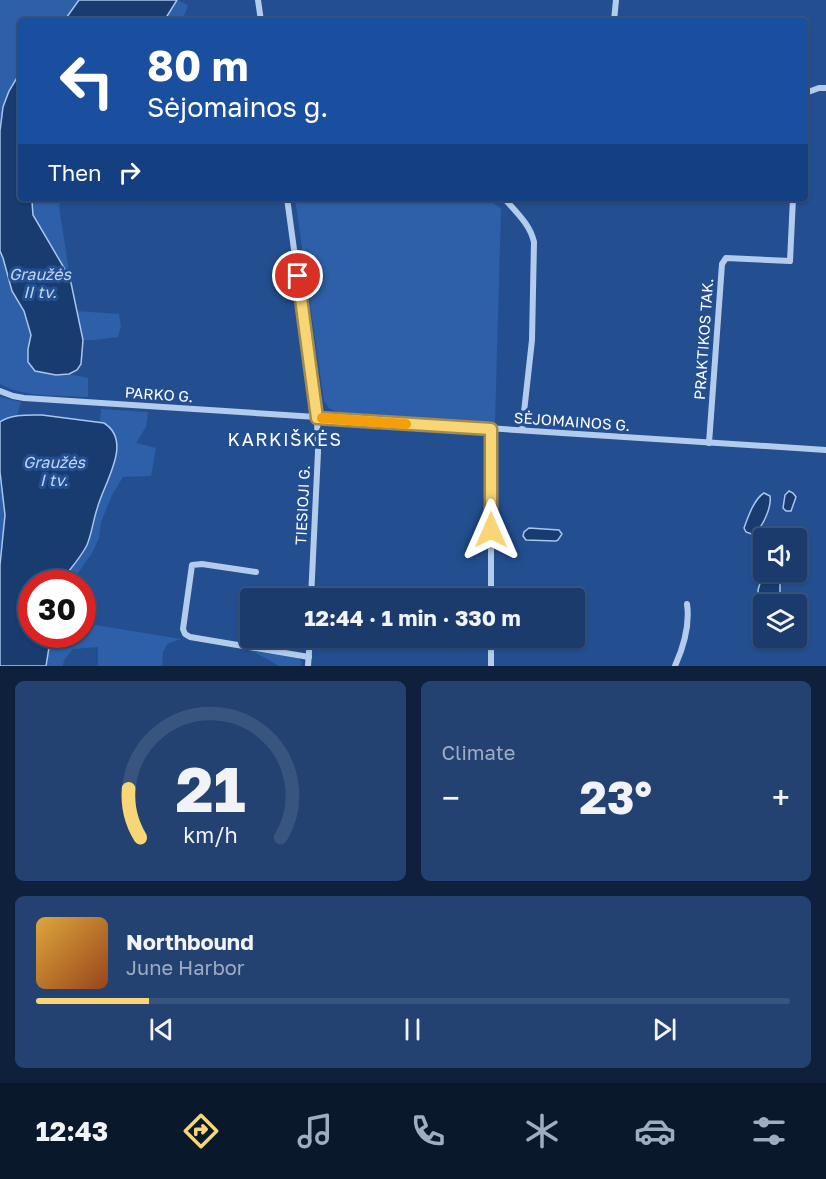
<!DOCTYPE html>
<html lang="en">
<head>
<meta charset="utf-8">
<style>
  :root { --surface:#1a3b6c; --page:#234272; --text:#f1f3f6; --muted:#9fadc2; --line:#38557f; --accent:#f8d676 }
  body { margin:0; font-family:"Golos Text",sans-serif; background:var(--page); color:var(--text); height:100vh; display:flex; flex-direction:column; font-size:22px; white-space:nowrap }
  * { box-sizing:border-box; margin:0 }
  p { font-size:20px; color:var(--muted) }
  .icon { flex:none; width:33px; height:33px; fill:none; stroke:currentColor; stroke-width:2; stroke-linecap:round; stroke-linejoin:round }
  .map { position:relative; height:666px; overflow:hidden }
  .drawer { display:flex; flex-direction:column; gap:15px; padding:15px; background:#0e203b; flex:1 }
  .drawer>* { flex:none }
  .guide { position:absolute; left:18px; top:18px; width:790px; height:183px; border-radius:6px; box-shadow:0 2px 4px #0004,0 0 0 2px var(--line); background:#1a4fa0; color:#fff; overflow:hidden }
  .controls { position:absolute; left:753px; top:528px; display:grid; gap:12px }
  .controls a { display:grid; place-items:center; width:54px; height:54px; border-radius:6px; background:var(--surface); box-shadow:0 2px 4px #0004,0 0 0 2px var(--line); font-size:30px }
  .speed { position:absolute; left:18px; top:570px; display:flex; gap:12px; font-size:30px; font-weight:700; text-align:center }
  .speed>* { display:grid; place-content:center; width:78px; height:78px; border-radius:50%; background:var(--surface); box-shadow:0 2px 4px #0004,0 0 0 2px var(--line); line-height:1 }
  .speed .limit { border:9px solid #d22; background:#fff; color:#111 }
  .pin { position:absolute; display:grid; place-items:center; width:51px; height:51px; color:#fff; margin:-26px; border:3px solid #fff; border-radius:50%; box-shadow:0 2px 6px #0007 }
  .me { position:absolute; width:66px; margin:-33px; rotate:0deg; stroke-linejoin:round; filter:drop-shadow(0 0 4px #0008) }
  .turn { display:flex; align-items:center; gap:21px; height:126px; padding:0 30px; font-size:27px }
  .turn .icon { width:78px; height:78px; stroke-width:2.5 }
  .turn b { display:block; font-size:42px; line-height:51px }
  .then { display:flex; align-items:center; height:57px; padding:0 30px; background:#0003; gap:12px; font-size:22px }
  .big { font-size:45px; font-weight:700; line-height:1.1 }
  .drawer .widget { flex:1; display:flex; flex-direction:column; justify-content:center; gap:9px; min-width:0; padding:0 21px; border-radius:9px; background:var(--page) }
  .drawer .dial { align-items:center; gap:0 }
  .dial svg { height:156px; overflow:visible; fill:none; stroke:var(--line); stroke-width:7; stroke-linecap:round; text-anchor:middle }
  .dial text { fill:var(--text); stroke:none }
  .song { display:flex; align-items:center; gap:18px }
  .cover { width:72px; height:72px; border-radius:9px; background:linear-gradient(135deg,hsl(40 70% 55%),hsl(20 70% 35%)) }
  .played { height:6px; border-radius:3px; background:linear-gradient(90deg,var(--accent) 15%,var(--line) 15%) }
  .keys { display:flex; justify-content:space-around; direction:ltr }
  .heat { display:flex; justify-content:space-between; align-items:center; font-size:33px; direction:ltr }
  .drawer .tiles { flex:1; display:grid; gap:15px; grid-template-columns:1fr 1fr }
  .widget:last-child { grid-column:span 2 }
  .trip { position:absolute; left:240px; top:588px; width:345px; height:60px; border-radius:6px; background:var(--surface); box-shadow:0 2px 4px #0004,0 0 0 2px var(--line); font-weight:700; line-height:60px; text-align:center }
  .menu { display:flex; height:96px; justify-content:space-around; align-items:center; background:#0a182b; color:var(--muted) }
  .menu .icon { width:42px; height:42px }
  .menu .current { color:var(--accent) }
  .menu b { font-size:27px; color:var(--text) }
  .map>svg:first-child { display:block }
</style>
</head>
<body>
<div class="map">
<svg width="826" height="666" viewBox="0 0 826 666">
  <rect width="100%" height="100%" fill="#234f90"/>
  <g fill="#2d60a8">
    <polygon points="0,0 79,0 64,21 21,21 21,71 9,91 3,107 0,131"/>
    <polygon points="177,0 188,5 182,21 164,21"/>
    <polygon points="34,198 63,198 59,206 70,278 33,215 32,202"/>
    <polygon points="295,198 487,198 501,209 495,422 338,412 329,408 324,401"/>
    <path d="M0 251 3 258 12 291 24 311 31 335 28 349 29 362 35 371 56 375 69 374 88 378V397C59 395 25 398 0 384Z"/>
    <polygon points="77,311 119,314 121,326 118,337 94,340 83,340"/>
    <polygon points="0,397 21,402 17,416 3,420 0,422"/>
    <polygon points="101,409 148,412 146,427 136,443 156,448 151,476 123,477 112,495 101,522 99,538 92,553 71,583 60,584 93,529 97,508 109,477 104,423 100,422"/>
    <polygon points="0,472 5,515 0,565"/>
    <polygon points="83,623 181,639 167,644 163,652 162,666 98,666 98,647 73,649 64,660 63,666 46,666 51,635 82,634"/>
    <polygon points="252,651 298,658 302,662 301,666 278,666 271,661"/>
  </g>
  <g fill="#183b70" stroke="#a8c6ed" stroke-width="1.5">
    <polygon points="79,0 177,0 164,21 64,21"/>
    <polygon points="21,71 21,198 34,198 32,202 33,215 70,278 83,340 81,364 77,370 69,374 56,375 35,371 28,362 28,349 31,335 24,311 12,291 3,258 0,251 0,131 3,107 9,91"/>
    <path d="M42 415 104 423C134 442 103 484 97 509 93 521 92 533 87 545 80 559 68 571 60 583L32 584V634L51 635 46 666H0V565L5 515 0 472V422C11 414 28 415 42 415Z"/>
    <polygon points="789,491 793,493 796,497 791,511 786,511 783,508 785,495"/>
    <path d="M764 493 770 496C772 508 762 527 754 535L746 532 744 528C748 517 754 499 764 493Z"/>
    <polygon points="529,528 559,530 562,534 558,540 556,541 526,540 523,536 524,532"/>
    <polygon points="766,577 776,579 780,582 780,604 764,604 763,613 760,610 758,590 761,580"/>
  </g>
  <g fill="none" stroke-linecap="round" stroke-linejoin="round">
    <g stroke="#b4ccec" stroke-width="6">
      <polyline points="258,0 261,21"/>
      <polyline points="614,21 616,0"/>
      <polyline points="806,96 808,92 819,88 826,88"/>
      <polyline points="287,198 317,418 318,452 311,598"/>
      <path d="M504 198C516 212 530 224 534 242L532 340 522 430"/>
      <polyline points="0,391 13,396 24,398 826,450"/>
      <polyline points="709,443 722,264 726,258 790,261 793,198"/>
      <polyline points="256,572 202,564 192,565 183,629 185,634 190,637 309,657"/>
      <polyline points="491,598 491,429"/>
      <polyline points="308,666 310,638"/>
      <polyline points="491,666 491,638"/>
      <path d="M675 666C684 646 690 625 687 604"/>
    </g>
  </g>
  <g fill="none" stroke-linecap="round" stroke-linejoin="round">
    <defs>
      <polyline id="route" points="298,276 317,418 491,429 491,530"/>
    </defs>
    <use href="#route" stroke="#a18b4d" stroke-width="15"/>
    <use href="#route" stroke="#f8d676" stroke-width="10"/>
    <polyline stroke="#f59e0b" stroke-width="10" points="322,418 406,424"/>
  </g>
  <g text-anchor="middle" stroke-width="6" stroke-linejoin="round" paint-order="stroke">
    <g font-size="15" fill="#fff" stroke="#234f90">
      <text transform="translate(704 339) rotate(-86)" y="5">PRAKTIKOS TAK.</text>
      <text transform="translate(159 395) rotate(4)" y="5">PARKO G.</text>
      <text transform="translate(572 422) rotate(4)" y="5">SĖJOMAINOS G.</text>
      <text transform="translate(303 505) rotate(-87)" y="5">TIESIOJI G.</text>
    </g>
    <g font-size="16" font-style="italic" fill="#c0d6f3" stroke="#234f90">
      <text x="40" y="280">Graužės<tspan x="40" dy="18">II tv.</tspan></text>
      <text x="54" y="468">Graužės<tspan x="54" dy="18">I tv.</tspan></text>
    </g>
    <g font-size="18" letter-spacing="1.5" fill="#fff" stroke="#234f90">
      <text x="285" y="446">KARKIŠKĖS</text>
    </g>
  </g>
</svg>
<div class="controls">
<a><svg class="icon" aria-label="sound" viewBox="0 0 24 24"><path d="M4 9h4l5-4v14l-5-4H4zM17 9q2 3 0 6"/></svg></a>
<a><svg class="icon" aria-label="layers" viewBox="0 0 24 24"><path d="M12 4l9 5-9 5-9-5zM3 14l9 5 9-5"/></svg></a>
</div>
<div class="speed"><div class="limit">30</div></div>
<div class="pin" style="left:298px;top:276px;background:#d93025"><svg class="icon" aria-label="arrive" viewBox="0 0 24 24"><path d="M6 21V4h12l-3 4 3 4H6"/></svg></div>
<svg class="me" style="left:491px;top:530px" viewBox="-20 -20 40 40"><path d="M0-17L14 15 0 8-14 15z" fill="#f8d676" stroke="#fff" stroke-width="4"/></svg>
<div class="trip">12:44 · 1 min · 330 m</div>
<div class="guide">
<div class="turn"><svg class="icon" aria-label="left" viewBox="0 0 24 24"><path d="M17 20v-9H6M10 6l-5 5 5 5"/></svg><div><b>80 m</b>Sėjomainos g.</div></div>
<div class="then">Then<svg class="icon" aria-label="right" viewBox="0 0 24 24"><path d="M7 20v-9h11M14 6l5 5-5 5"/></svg></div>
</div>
</div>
<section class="drawer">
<div class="tiles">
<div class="widget dial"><svg viewBox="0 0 100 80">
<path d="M14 69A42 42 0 1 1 86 69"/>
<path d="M14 69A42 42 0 0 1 8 44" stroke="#f8d676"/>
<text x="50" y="56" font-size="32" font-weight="700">21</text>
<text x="50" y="72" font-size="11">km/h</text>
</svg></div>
<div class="widget"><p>Climate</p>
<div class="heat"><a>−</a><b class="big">23°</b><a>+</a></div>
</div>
<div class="widget">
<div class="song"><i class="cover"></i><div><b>Northbound</b><p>June Harbor</p></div></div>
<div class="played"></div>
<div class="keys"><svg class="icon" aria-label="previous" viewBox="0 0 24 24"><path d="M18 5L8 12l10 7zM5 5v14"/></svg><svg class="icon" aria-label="pause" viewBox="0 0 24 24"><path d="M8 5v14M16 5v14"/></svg><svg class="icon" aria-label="next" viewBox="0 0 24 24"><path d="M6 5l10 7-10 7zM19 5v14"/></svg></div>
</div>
</div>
</section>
<nav class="menu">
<b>12:43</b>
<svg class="icon current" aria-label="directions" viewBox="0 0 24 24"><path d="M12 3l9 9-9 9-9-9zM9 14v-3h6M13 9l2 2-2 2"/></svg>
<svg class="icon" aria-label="music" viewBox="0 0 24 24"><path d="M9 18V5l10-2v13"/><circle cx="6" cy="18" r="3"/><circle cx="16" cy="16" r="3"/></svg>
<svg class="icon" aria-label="phone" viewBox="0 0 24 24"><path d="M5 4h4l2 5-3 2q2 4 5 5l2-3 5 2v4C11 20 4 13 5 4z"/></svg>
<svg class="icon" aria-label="climate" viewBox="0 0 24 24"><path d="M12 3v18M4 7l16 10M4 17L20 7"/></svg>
<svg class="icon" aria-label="car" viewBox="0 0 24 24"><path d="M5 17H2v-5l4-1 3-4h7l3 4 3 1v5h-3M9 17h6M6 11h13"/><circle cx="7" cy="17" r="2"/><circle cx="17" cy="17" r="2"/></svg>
<svg class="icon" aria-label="filters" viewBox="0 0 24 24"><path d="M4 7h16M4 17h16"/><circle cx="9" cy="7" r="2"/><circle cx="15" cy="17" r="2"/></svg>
</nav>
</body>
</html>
